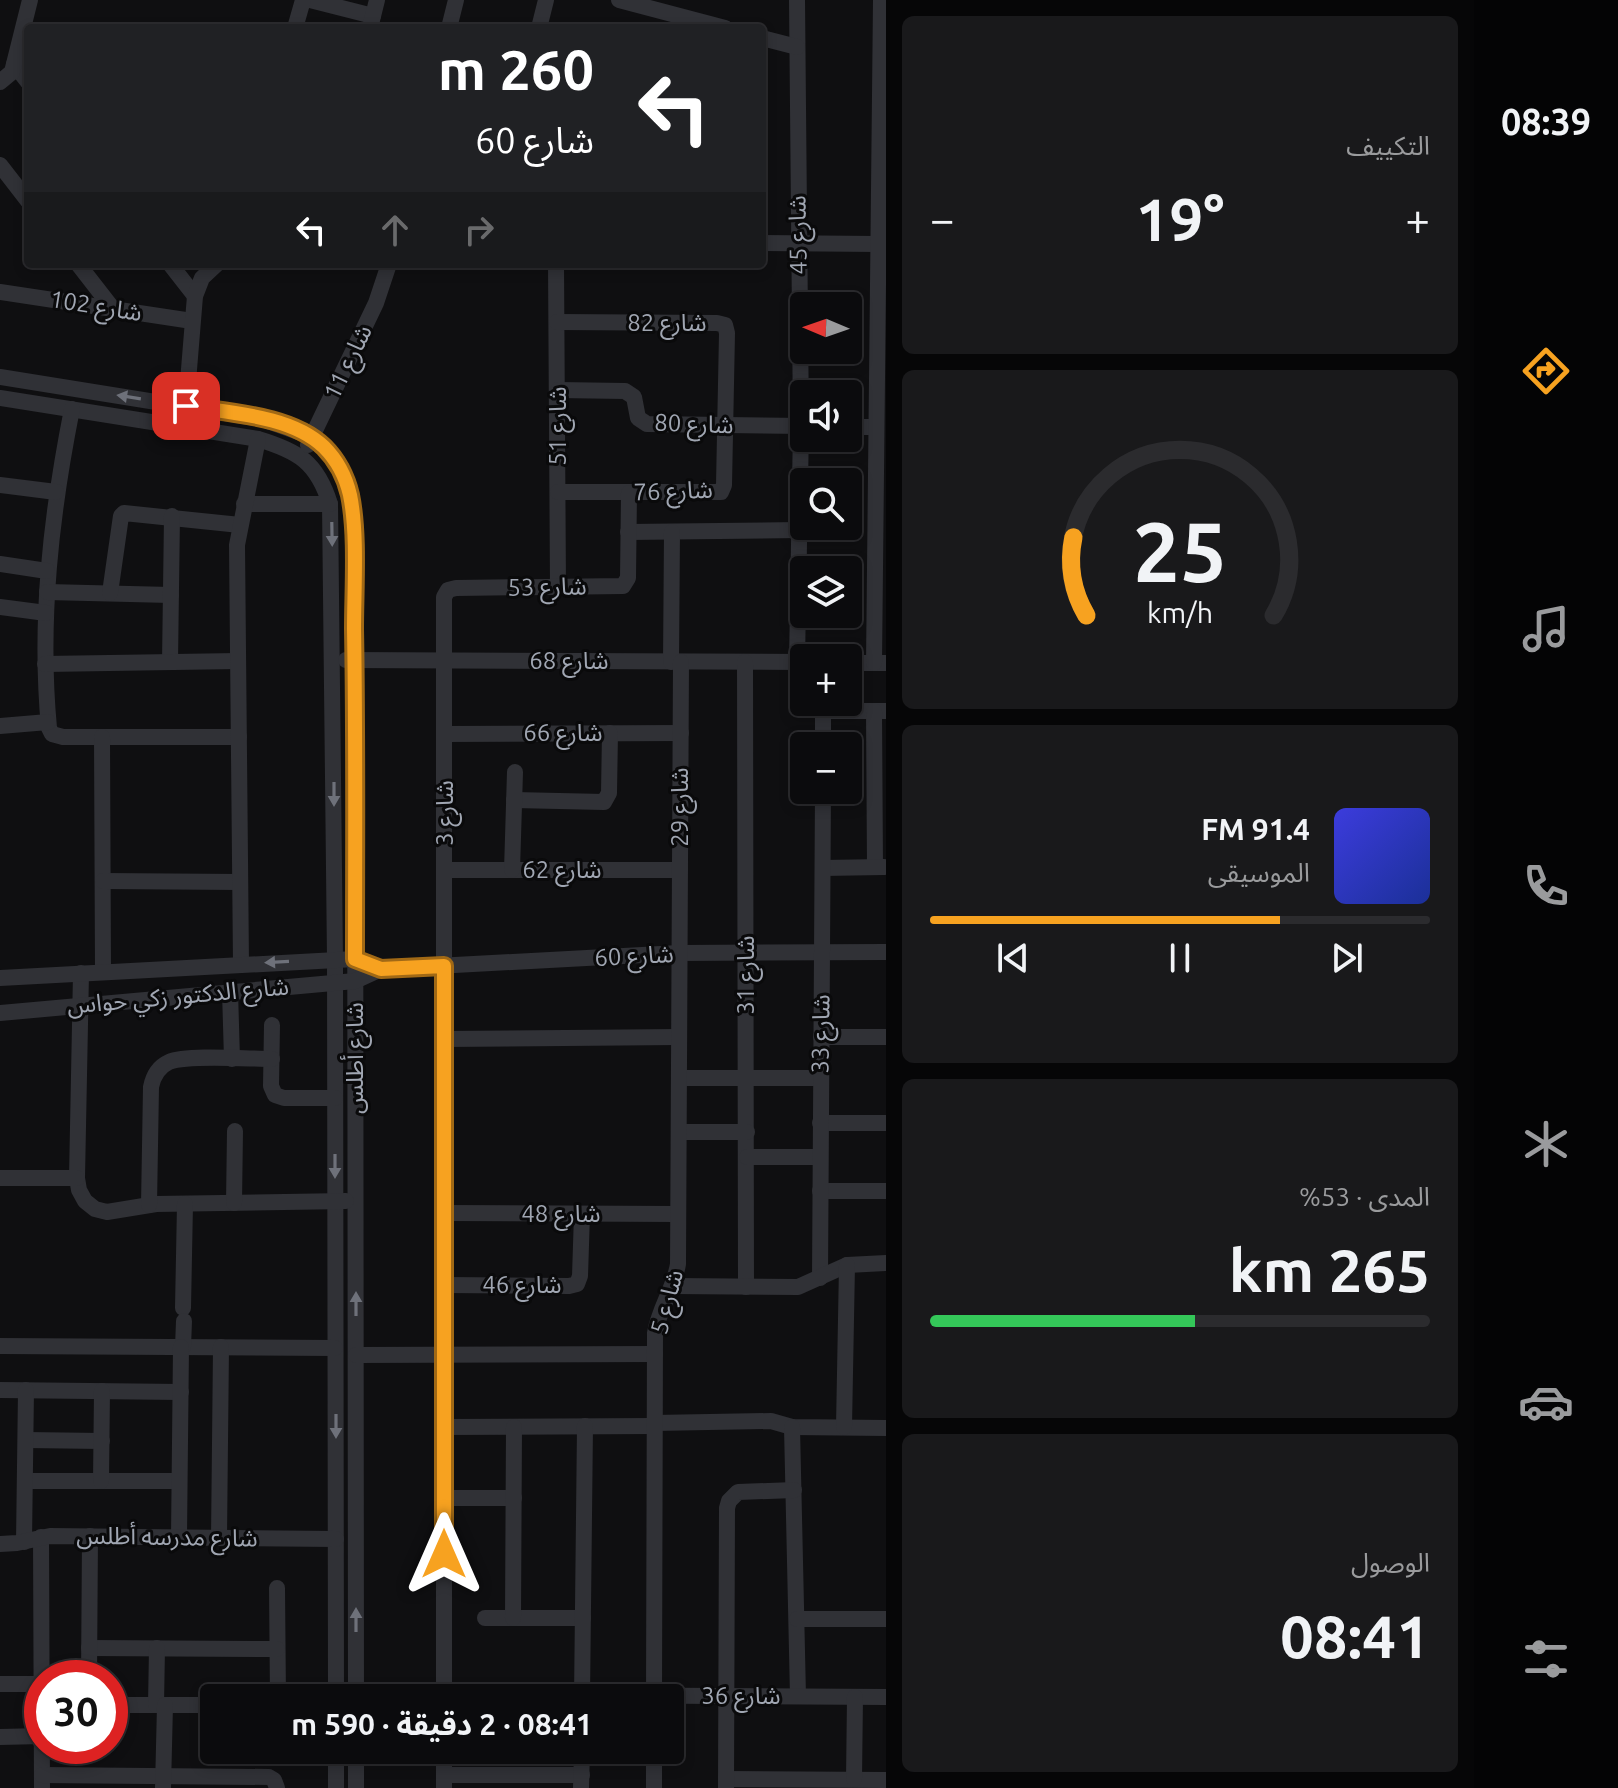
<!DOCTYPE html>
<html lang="ar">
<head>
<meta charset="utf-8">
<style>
  :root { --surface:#0b0b0d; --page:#19191b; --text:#f1f3f6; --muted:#9a9b9d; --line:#2b2b2e; --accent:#f7a220 }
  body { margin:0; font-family:Ubuntu,"Noto Sans Arabic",sans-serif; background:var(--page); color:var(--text); direction:rtl; height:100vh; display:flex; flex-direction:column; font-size:30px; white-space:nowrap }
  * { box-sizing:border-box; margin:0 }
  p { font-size:26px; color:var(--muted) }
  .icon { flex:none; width:44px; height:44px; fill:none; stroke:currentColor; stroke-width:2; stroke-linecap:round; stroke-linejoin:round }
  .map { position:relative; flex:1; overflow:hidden; direction:ltr }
  .details { display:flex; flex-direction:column; gap:16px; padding:16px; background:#060607; width:588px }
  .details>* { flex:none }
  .hud { position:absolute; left:24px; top:24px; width:742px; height:244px; border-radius:8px; box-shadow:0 4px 12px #0003,0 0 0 2px var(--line); direction:rtl; background:#202124; color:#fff; overflow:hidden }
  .needle { width:52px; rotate:272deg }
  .controls { position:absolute; left:790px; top:292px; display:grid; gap:16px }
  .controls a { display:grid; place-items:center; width:72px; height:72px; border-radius:8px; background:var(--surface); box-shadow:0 4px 12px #0003,0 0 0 2px var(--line); font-size:40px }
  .speed { position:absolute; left:24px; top:1660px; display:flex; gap:16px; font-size:40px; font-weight:700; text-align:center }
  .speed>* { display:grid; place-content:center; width:104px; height:104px; border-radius:50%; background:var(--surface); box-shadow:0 4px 12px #0003,0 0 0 2px var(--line); line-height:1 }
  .speed .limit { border:12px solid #d22; background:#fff; color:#111 }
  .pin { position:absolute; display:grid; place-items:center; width:68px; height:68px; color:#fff; margin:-34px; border-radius:16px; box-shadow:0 4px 12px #0006 }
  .me { position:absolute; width:88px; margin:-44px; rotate:0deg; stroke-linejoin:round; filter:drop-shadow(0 0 6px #0008) }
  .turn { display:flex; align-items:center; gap:28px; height:168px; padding:0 40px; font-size:36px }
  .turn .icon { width:104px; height:104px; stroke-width:2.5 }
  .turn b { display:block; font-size:56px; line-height:68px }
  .lanes { display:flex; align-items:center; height:76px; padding:0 40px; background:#0003; justify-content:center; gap:40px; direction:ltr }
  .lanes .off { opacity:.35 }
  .big { font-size:60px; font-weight:700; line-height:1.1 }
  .details .tile { flex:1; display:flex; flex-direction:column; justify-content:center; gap:12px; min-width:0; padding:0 28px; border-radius:12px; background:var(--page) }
  .details .dial { align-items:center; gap:0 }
  .dial svg { height:208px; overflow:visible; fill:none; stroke:var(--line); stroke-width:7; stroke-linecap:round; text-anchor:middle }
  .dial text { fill:var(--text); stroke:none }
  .song { display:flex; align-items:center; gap:24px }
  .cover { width:96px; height:96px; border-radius:12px; background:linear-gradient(135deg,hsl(240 70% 55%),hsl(230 70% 35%)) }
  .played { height:8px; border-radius:4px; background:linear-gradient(90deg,var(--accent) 70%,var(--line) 70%) }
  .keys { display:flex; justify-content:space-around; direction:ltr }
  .heat { display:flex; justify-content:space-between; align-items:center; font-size:44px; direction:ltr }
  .charge { height:12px; border-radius:6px; background:linear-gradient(90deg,#34c759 53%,var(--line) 0) }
  .trip { position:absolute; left:200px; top:1684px; width:484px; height:80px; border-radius:8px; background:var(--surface); box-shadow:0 4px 12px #0003,0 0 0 2px var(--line); font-weight:700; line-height:80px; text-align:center; direction:rtl }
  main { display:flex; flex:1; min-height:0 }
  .tabs { display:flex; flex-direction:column; width:144px; justify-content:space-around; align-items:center; background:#040405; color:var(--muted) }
  .tabs .icon { width:56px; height:56px }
  .tabs .on { color:var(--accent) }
  .tabs b { font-size:36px; color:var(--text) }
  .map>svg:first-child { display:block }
</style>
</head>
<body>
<main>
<nav class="tabs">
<b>08:39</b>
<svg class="icon on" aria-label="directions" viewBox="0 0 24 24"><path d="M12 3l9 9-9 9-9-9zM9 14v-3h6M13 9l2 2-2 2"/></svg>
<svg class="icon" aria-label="music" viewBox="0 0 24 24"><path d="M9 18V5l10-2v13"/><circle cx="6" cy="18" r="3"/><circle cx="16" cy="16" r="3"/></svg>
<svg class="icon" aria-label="phone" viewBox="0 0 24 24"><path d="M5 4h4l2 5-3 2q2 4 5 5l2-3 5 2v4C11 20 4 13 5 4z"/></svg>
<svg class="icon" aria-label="climate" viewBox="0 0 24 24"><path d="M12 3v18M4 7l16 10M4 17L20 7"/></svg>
<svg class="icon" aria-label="car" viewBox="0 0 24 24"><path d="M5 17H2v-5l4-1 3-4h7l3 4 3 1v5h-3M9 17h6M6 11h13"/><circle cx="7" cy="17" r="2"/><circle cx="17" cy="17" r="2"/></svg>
<svg class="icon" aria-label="filters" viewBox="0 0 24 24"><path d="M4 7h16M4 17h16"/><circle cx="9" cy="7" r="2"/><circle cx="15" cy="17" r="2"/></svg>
</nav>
<section class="details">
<div class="tile"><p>التكييف</p>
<div class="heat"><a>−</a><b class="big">19°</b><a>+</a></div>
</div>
<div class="tile dial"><svg viewBox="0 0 100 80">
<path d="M14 69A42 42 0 1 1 86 69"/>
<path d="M14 69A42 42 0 0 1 9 39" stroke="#f7a220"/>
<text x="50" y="56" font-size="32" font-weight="700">25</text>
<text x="50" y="72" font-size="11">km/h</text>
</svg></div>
<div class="tile">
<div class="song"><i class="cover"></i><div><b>91.4 FM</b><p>الموسيقى</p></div></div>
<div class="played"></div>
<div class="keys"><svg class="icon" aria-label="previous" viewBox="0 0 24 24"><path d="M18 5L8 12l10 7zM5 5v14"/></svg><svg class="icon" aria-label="pause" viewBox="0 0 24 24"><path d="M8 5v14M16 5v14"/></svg><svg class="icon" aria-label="next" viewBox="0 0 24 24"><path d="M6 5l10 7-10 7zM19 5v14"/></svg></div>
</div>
<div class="tile"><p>المدى · 53%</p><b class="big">265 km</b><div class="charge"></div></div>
<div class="tile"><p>الوصول</p><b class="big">08:41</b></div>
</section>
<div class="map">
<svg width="886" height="1788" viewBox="0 0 886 1788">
  <rect width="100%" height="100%" fill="#0f0f11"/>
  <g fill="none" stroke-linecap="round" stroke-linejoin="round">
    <g stroke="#303136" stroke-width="16">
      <polyline points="310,0 373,16"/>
      <polyline points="619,0 725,28"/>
      <polyline points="797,0 801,426 797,662"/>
      <polyline points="295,28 303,0"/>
      <polyline points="370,28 377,0"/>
      <polyline points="449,28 456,0"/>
      <polyline points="539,28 546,0"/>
      <polyline points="762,38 797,47"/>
      <polyline points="14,64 28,82"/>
      <polyline points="0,82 12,72 30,0"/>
      <polyline points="0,165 28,201"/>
      <polyline points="762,243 878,244"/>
      <polyline points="78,264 113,309"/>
      <polyline points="170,264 195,296"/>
      <polyline points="556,264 558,587"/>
      <polyline points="0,292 192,321"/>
      <polyline points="557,322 717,323 725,325 727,333 724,485 721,492 558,492"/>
      <polyline points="0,377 262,419 312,437 326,449 344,476 350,494 353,521 355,660 356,1698"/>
      <polyline points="558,390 625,391 634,397 638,418 647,424 804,426"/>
      <path d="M0 398 258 439C298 451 317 462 330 504L335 960 336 1698"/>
      <polyline points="186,406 195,296 202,278 217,264"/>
      <path d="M72 409C51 515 39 620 49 728L52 734 63 737H239"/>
      <polyline points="848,427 876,427"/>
      <polyline points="308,445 376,303 389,264"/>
      <polyline points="0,485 56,492"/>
      <polyline points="244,504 330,504"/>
      <polyline points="628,532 799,530"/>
      <polyline points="0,564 47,571"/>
      <polyline points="47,592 171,595"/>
      <polyline points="110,593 121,516 124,513 240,525"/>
      <polyline points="0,607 46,613"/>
      <polyline points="346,660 804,662"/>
      <polyline points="170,662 172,516"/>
      <polyline points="671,662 672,532"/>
      <polyline points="745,662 746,1287"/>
      <polyline points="848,663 886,663"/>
      <polyline points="874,663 881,0"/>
      <polyline points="45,664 238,661"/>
      <polyline points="823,711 886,711"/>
      <polyline points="874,711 875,867"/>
      <polyline points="0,726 48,722"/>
      <polyline points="444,734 681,733"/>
      <polyline points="102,737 103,971"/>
      <polyline points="823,746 823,704"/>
      <polyline points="514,800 604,802 609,793 610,733"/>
      <polyline points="823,868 884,867"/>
      <polyline points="445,870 680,870"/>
      <polyline points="512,870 515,772"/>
      <polyline points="103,881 240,882"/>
      <polyline points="241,964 237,545 258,439"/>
      <polyline points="81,973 77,1178 79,1190 85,1201 95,1209 107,1212 156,1204 346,1201"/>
      <polyline points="0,978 355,959 381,969"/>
      <polyline points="230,991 232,1059"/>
      <polyline points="0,1013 355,981 381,969 679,953 886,952"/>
      <polyline points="272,1025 271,1086 275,1095 284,1098 335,1098"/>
      <polyline points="821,1037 886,1037"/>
      <polyline points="445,1039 679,1037"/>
      <polyline points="679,1078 820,1078"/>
      <polyline points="820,1123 886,1123"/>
      <polyline points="679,1132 747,1132"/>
      <polyline points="747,1157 819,1157"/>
      <polyline points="0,1178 77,1178"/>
      <polyline points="820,1191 886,1191"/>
      <polyline points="234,1203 235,1131"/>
      <path d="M149 1205 151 1087C153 1077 158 1067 169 1062 187 1054 249 1059 272 1059"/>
      <polyline points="445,1213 677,1214"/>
      <polyline points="820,1278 823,790"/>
      <polyline points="444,1285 569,1286 577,1284 580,1276 582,1214"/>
      <polyline points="673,1286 798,1287 847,1265 886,1263"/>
      <polyline points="183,1308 185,1204"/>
      <polyline points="0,1346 335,1348"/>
      <polyline points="183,1347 184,1321"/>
      <polyline points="356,1355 655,1354"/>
      <polyline points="0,1390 181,1392"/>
      <polyline points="654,1423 771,1421 792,1427 886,1428"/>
      <polyline points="444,1427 653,1426"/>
      <polyline points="792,1427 798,1696"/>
      <polyline points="844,1427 847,1265"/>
      <polyline points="26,1440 102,1441"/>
      <polyline points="25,1481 179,1481"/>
      <polyline points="101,1481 102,1391"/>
      <polyline points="444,1498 514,1498"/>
      <polyline points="41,1537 42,1788"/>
      <polyline points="179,1537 181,1347"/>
      <polyline points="219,1538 221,1347"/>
      <polyline points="24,1542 26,1390"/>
      <polyline points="0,1544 17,1543 50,1536 336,1539"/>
      <polyline points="277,1588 278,1698"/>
      <polyline points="485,1618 583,1618"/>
      <polyline points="513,1618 514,1427"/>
      <polyline points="797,1619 886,1619"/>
      <polyline points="89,1648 277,1649"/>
      <polyline points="89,1678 90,1536"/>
      <polyline points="0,1684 42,1684"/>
      <polyline points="356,1694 886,1697"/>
      <polyline points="444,1698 444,597 448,590 456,588 623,586 628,578 629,493"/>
      <polyline points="582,1698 585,1426"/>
      <path d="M654 1698 655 1333C659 1308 674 1289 678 1264L681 662"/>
      <polyline points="110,1705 214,1705"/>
      <polyline points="156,1705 157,1648"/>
      <polyline points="0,1737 42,1736"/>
      <polyline points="336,1750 336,1788"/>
      <polyline points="654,1750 654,1788"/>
      <polyline points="42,1775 269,1777 274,1780 277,1788"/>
      <polyline points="444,1775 582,1775"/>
      <polyline points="726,1779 886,1780"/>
      <polyline points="854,1779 855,1697"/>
      <polyline points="163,1788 165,1705"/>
      <polyline points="356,1788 356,1750"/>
      <polyline points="444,1788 444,1750"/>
      <polyline points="581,1788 582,1750"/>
      <polyline points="726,1788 727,1508 729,1501 738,1492 794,1490"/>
    </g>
  </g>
  <defs><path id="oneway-solid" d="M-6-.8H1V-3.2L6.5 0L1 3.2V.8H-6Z" transform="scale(2)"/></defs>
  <g fill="#6e717a">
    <use href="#oneway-solid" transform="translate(129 397) rotate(-171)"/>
    <use href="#oneway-solid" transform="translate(332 534) rotate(89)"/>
    <use href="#oneway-solid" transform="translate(334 794) rotate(90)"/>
    <use href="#oneway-solid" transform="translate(277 962) rotate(177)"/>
    <use href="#oneway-solid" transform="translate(335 1166) rotate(90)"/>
    <use href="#oneway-solid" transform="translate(356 1304) rotate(-90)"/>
    <use href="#oneway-solid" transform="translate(336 1426) rotate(90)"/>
    <use href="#oneway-solid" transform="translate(356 1620) rotate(-90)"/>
  </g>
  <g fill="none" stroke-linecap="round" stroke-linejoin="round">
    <defs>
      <path id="route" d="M186 406C229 413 291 415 324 447 337 460 346 478 350 495 358 534 354 589 354 629 356 739 355 849 355 959L381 969 444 966V1554"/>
    </defs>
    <use href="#route" stroke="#a16915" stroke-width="20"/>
    <use href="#route" stroke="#f7a220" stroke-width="14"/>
  </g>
  <g text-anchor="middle" stroke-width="6" stroke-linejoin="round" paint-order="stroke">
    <g font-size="24" fill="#a0a6b2" stroke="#0a0a0b">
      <text transform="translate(798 235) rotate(-91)" y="8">شارع 45</text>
      <text transform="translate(96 306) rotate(9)" y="8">شارع 102</text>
      <text x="667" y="331">شارع 82</text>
      <text transform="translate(348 362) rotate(-64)" y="8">شارع 11</text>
      <text transform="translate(694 424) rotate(2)" y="8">شارع 80</text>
      <text transform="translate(558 426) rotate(-90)" y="8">شارع 51</text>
      <text transform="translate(673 491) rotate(-2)" y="8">شارع 76</text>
      <text transform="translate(547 587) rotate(-1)" y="8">شارع 53</text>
      <text x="569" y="669">شارع 68</text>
      <text x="563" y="741">شارع 66</text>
      <text transform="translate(680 807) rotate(-90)" y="8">شارع 29</text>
      <text transform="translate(445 813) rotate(-90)" y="8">شارع 3</text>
      <text x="562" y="878">شارع 62</text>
      <text transform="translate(634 956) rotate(-3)" y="8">شارع 60</text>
      <text transform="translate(746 975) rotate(-90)" y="8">شارع 31</text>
      <text transform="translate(178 996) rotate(-5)" y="8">شارع الدكتور زكي حواس</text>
      <text transform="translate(821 1034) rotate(-89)" y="8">شارع 33</text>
      <text transform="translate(355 1058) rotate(-90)" y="8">شارع أطلس</text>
      <text x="561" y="1222">شارع 48</text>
      <text x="522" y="1293">شارع 46</text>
      <text transform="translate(667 1302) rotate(-75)" y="8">شارع 5</text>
      <text transform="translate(167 1537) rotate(1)" y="8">شارع مدرسه أطلس</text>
      <text x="741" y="1704">شارع 36</text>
    </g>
  </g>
</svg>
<div class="controls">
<a><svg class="needle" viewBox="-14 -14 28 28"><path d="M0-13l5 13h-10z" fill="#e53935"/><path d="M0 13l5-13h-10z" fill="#9a9b9d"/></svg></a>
<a><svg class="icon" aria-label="sound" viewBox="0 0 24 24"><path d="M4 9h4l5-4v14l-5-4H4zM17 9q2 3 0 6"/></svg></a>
<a><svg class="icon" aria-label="search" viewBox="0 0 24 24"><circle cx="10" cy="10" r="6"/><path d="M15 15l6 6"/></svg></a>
<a><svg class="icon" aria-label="layers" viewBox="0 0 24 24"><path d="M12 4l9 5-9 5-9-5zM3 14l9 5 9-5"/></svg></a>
<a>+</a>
<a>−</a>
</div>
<div class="speed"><div class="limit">30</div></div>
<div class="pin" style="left:186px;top:406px;background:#d93025"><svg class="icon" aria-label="arrive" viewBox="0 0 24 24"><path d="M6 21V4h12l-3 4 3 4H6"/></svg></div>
<svg class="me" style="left:444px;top:1554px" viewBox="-20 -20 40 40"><path d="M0-17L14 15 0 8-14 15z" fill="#f7a220" stroke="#fff" stroke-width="4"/></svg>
<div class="trip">08:41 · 2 دقيقة · 590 m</div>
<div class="hud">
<div class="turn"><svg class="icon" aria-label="left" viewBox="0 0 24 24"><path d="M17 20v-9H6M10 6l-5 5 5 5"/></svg><div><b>260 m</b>شارع 60</div></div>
<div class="lanes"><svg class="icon" aria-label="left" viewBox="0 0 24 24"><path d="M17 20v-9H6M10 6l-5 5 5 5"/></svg><svg class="icon off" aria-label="ahead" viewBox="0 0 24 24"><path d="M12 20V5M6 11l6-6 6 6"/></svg><svg class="icon off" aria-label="right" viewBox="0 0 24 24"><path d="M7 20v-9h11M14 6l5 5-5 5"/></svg></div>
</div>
</div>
</main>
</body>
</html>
